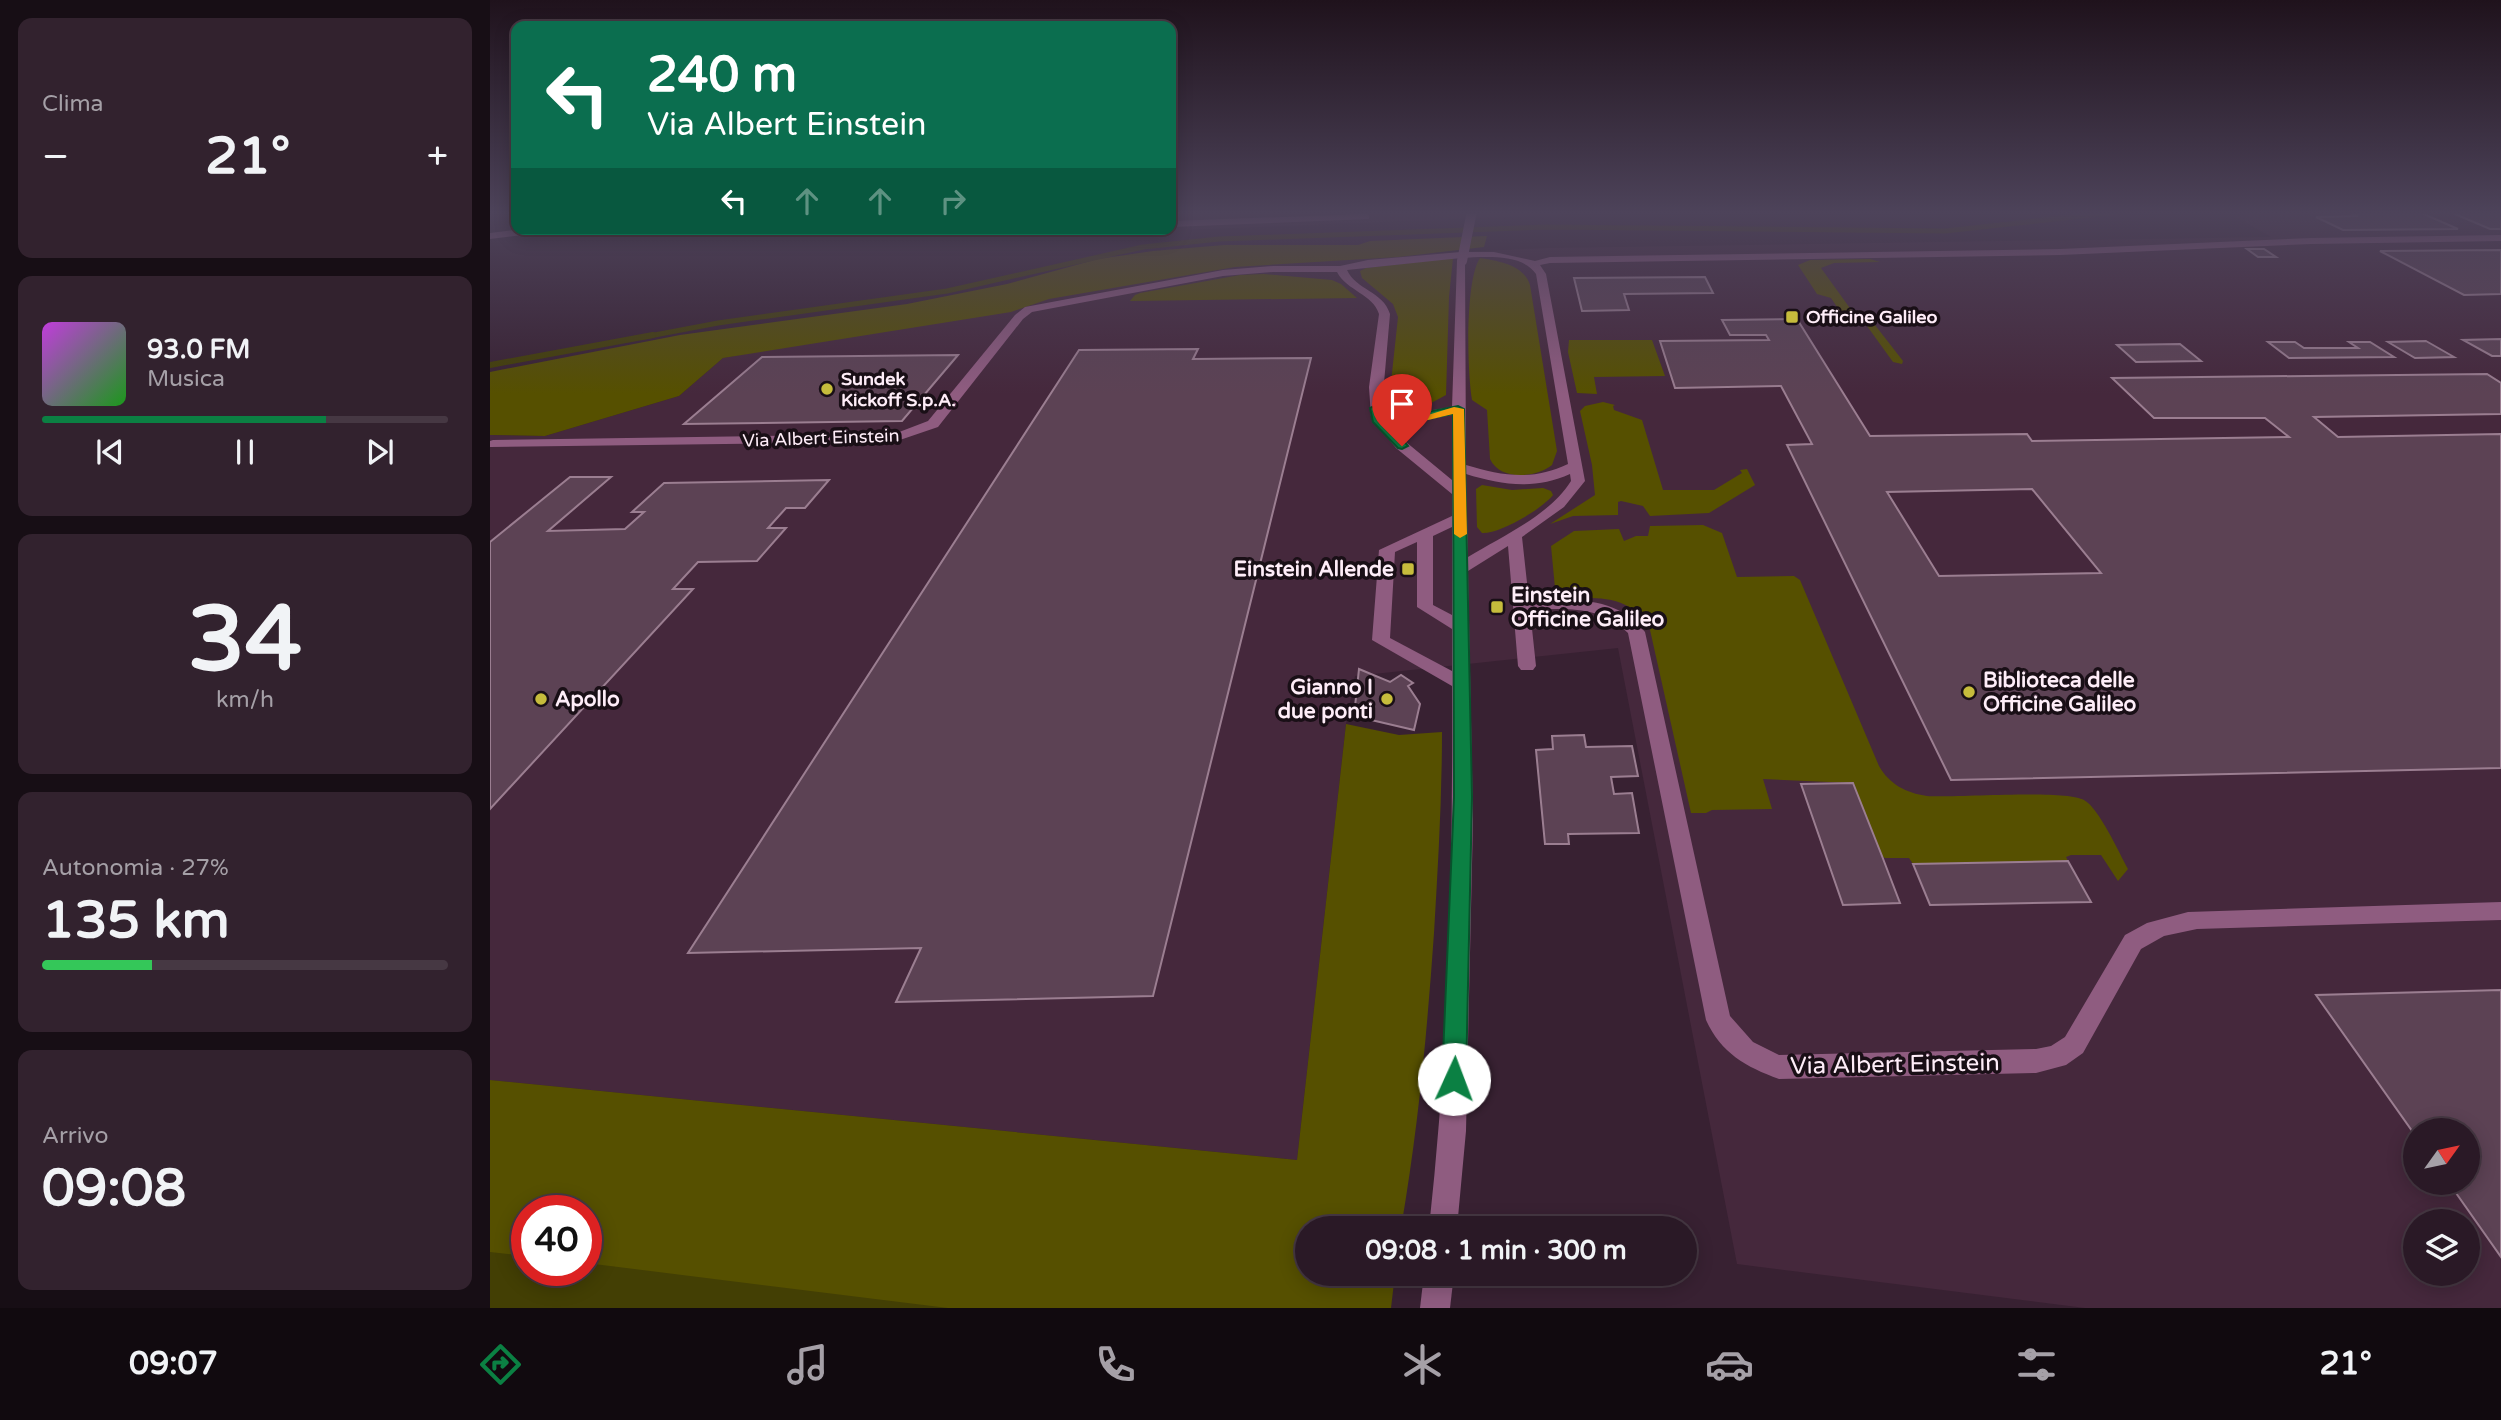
<!DOCTYPE html>
<html lang="it">
<head>
<meta charset="utf-8">
<style>
  :root { --surface:#2a1926; --page:#32222e; --text:#f1f3f6; --muted:#a5a0a7; --line:#463843; --accent:#0b8043 }
  body { margin:0; font-family:"Varela Round",sans-serif; background:var(--page); color:var(--text); height:100vh; display:flex; flex-direction:column; font-size:26px; white-space:nowrap }
  * { box-sizing:border-box; margin:0 }
  p { font-size:23px; color:var(--muted) }
  .icon { flex:none; width:38px; height:38px; fill:none; stroke:currentColor; stroke-width:2; stroke-linecap:round; stroke-linejoin:round }
  .map { position:relative; flex:1; overflow:hidden }
  .sheet { display:flex; flex-direction:column; gap:18px; padding:18px; background:#170e15; width:490px }
  .sheet>* { flex:none }
  .guide { position:absolute; left:21px; top:21px; width:665px; height:214px; border-radius:14px; box-shadow:0 4px 18px #0003,0 0 0 2px var(--line); background:#0b6e4f; color:#fff; overflow:hidden }
  .needle { width:46px; rotate:57deg }
  .buttons { position:absolute; left:1913px; top:1118px; display:grid; gap:14px }
  .buttons a { display:grid; place-items:center; width:77px; height:77px; border-radius:50%; background:var(--surface); box-shadow:0 4px 18px #0003,0 0 0 2px var(--line); font-size:35px }
  .speed { position:absolute; left:21px; top:1195px; display:flex; gap:14px; font-size:35px; font-weight:700; text-align:center }
  .speed>* { display:grid; place-content:center; width:91px; height:91px; border-radius:50%; background:var(--surface); box-shadow:0 4px 18px #0003,0 0 0 2px var(--line); line-height:1 }
  .speed .limit { border:10px solid #d22; background:#fff; color:#111 }
  .pin { position:absolute; display:grid; place-items:center; width:60px; height:60px; color:#fff; margin:-72px -30px; border-radius:50% 50% 50% 0; rotate:-45deg; box-shadow:0 0 7px #0007 }
  .pin .icon { rotate:45deg }
  .me { position:absolute; width:77px; margin:-38px; rotate:2deg; stroke-linejoin:round; filter:drop-shadow(0 0 5px #0008) }
  .turn { display:flex; align-items:center; gap:24px; height:147px; padding:0 21px; font-size:32px }
  .turn .icon { width:91px; height:91px; stroke-width:2.5 }
  .turn b { display:block; font-size:49px; line-height:60px }
  .lanes { display:flex; align-items:center; height:66px; padding:0 21px; background:#0003; justify-content:center; gap:35px; direction:ltr }
  .lanes .off { opacity:.35 }
  .big { font-size:52px; font-weight:700; line-height:1.1 }
  .sheet .card { flex:1; display:flex; flex-direction:column; justify-content:center; gap:10px; min-width:0; padding:0 24px; border-radius:14px; background:var(--page) }
  .sheet .dial { align-items:center; gap:0 }
  .dial b { font-size:91px; line-height:1 }
  .song { display:flex; align-items:center; gap:21px }
  .cover { width:84px; height:84px; border-radius:10px; background:linear-gradient(135deg,hsl(290 70% 55%),hsl(120 70% 35%)) }
  .played { height:7px; border-radius:4px; background:linear-gradient(90deg,var(--accent) 70%,var(--line) 70%) }
  .keys { display:flex; justify-content:space-around; direction:ltr }
  .heat { display:flex; justify-content:space-between; align-items:center; font-size:38px; direction:ltr }
  .charge { height:10px; border-radius:5px; background:linear-gradient(90deg,#34c759 27%,var(--line) 0) }
  .trip { position:absolute; left:805px; top:1216px; width:402px; height:70px; border-radius:35px; background:var(--surface); box-shadow:0 4px 18px #0003,0 0 0 2px var(--line); font-weight:700; line-height:70px; text-align:center }
  .menu { display:flex; height:112px; justify-content:space-around; align-items:center; background:#110a0f; color:var(--muted) }
  .menu .icon { width:49px; height:49px }
  .menu .active { color:var(--accent) }
  .menu b { font-size:32px; color:var(--text) }
  main { display:flex; flex:1; min-height:0 }
  .map>svg:first-child { display:block }
</style>
</head>
<body>
<main>
<section class="sheet">
<div class="card"><p>Clima</p>
<div class="heat"><a>−</a><b class="big">21°</b><a>+</a></div>
</div>
<div class="card">
<div class="song"><i class="cover"></i><div><b>93.0 FM</b><p>Musica</p></div></div>
<div class="played"></div>
<div class="keys"><svg class="icon" aria-label="previous" viewBox="0 0 24 24"><path d="M18 5L8 12l10 7zM5 5v14"/></svg><svg class="icon" aria-label="pause" viewBox="0 0 24 24"><path d="M8 5v14M16 5v14"/></svg><svg class="icon" aria-label="next" viewBox="0 0 24 24"><path d="M6 5l10 7-10 7zM19 5v14"/></svg></div>
</div>
<div class="card dial"><b>34</b><p>km/h</p></div>
<div class="card"><p>Autonomia · 27%</p><b class="big">135 km</b><div class="charge"></div></div>
<div class="card"><p>Arrivo</p><b class="big">09:08</b></div>
</section>
<div class="map">
<svg width="2011" height="1308" viewBox="0 0 2011 1308">
  <rect width="100%" height="100%" fill="#382132"/>
  <g fill="#45283c" fill-rule="evenodd">
    <polygon points="681,211 1165,211 569,235 366,237 377,229 681,229"/>
    <path d="M1766 211H2011V1308H1595L1247 1264 1128 648 865 676 856 724 807 1160 0 1080V435L55 436 189 396 233 358 730 267 900 255 1059 248 1781 237 1746 217ZM1925 1130H1978V1183H1925ZM1925 1222H1978V1274H1925Z"/>
  </g>
  <g fill="#565000" fill-rule="evenodd">
    <polygon points="997,236 994,247 908,257 745,267 559,299 521,312 233,358 189,396 55,436 0,435 0,372 190,335 417,304 517,284 608,259 663,251 734,245 868,245 880,241"/>
    <polygon points="963,258 959,297 956,395 930,409 908,410 899,401 908,317 903,304 872,278 870,271 876,268"/>
    <path d="M990 258C1009 261 1034 265 1040 285L1067 451 1062 465C1046 478 1010 481 1000 459L997 410 982 400C977 371 975 280 990 258Z"/>
    <polygon points="1380,259 1390,262 1344,263 1331,268 1367,318 1385,325 1413,361 1412,364 1403,362 1377,326 1355,319 1341,298 1327,294 1308,265 1320,260"/>
    <polygon points="774,274 842,280 851,284 867,298 640,301 645,295 650,293 750,275"/>
    <polygon points="1079,340 1162,340 1175,376 1104,377 1107,394 1087,393 1078,352"/>
    <polygon points="1113,402 1125,405 1123,406 1124,410 1152,420 1173,490 1224,490 1252,473 1250,470 1257,469 1265,485 1219,513 1160,516 1153,506 1131,501 1128,502 1128,515 1083,516 1060,524 1105,495 1102,465 1090,411 1095,406"/>
    <path d="M992 485 1022 490 1053 488 1061 491 1063 495C1052 509 1010 534 992 533L987 527 986 489Z"/>
    <path d="M1213 525 1232 533 1247 577 1304 576 1310 580 1389 766C1399 784 1416 793 1437 796 1466 798 1575 789 1594 800 1609 808 1629 853 1638 869L1628 881 1611 855H1581L1576 857 1578 861 1423 864 1419 858H1395L1392 856 1362 783 1273 779 1282 809 1222 810 1216 813H1201L1158 621C1126 591 1108 601 1070 596L1065 588 1061 546 1084 531 1129 529 1134 541 1146 536H1158L1160 526Z"/>
    <path d="M856 724 909 735 952 732C952 799 948 866 944 933 937 1033 928 1130 911 1228H817V1274H905L901 1308H0V1080L807 1160ZM37 1211H96V1270H37Z"/>
  </g>
  <polygon fill="#433f04" points="0,1252 37,1256 37,1270 96,1270 96,1263 458,1308 0,1308"/>
  <g fill="none" stroke-linecap="round" stroke-linejoin="round">
    <polyline stroke="#433f04" stroke-width="5" points="154,337 228,323 457,291 653,247 729,239 1057,227 1455,231 1636,211"/>
    <polyline stroke="#433f04" stroke-width="6" points="0,365 163,335"/>
  </g>
  <g fill="#5c4254" stroke="#9b7e91" stroke-width="2" fill-rule="evenodd">
    <polygon points="1856,211 1927,211 1968,229 1853,230 1826,217 1868,216"/>
    <polygon points="1958,211 2011,211 2011,229 2000,229"/>
    <polygon points="1757,249 1774,249 1786,257 1768,257"/>
    <polygon points="2011,250 2011,294 1974,295 1890,251"/>
    <polygon points="1215,277 1223,293 1134,294 1139,310 1092,311 1084,278"/>
    <path d="M1307 319 1380 436 1537 434 1542 441 1799 437 1775 418H1664L1622 378 1997 374 2011 383V414L1824 417 1848 437 2011 434V768L1461 780 1297 445 1322 444 1291 386 1185 388 1170 341 1279 340 1276 335H1240L1232 320ZM1542 489 1611 573 1449 576 1397 492Z"/>
    <polygon points="2011,339 2011,356 2002,356 1973,340"/>
    <polygon points="1936,341 1964,357 1925,358 1898,342"/>
    <polygon points="1778,342 1805,342 1814,348 1868,348 1859,342 1880,342 1904,357 1799,358"/>
    <polygon points="1690,344 1711,361 1646,362 1627,345"/>
    <polygon points="708,349 703,359 821,358 663,996 406,1002 431,948 198,953 589,350"/>
    <polygon points="468,355 412,421 194,424 272,357"/>
    <polygon points="80,477 121,477 58,531 135,529 154,512 142,512 174,483 339,480 315,508 296,508 278,528 296,528 267,561 208,562 183,589 203,589 0,809 0,542"/>
    <polygon points="869,669 900,682 911,675 923,683 918,686 930,704 924,730 864,716"/>
    <polygon points="1094,735 1096,747 1142,746 1148,776 1121,777 1124,794 1142,793 1149,833 1078,834 1079,844 1055,844 1046,750 1063,749 1062,736"/>
    <polygon points="1363,783 1392,856 1410,903 1353,905 1311,784"/>
    <polygon points="1578,861 1601,902 1440,905 1423,864"/>
    <polygon points="2011,990 2011,1257 1959,1183 1978,1183 1978,1130 1925,1130 1925,1135 1826,995"/>
  </g>
  <g fill="none" stroke-linecap="round" stroke-linejoin="round">
    <g fill="#8f5c80" fill-rule="evenodd">
      <polygon points="876,214 879,215 879,219 681,227 681,221"/>
      <polygon points="33,229 572,229 568,232 33,235 0,239 0,233"/>
      <path d="M2011 235V241L1821 244 1570 255 1060 263 1050 265 1056 274 1095 481 1074 507 1032 537 1039 601C1079 598 1128 596 1155 632L1240 1016 1263 1042 1289 1055 1546 1049 1561 1046 1575 1037 1635 935 1657 923 1698 912 2011 902V920L1707 929 1674 936 1651 949 1593 1053 1576 1065 1546 1073 1289 1079C1256 1067 1231 1053 1216 1020L1138 633C1111 606 1076 608 1040 610L1046 666 1043 670H1031L1028 666 1018 546 978 571 983 820 976 1131 967 1228H939C959 1048 963 866 962 686L882 640 889 550 962 516V494L906 448 881 417 879 387 889 314C883 294 857 291 847 272H783L733 276 542 312 533 319 448 427 404 442 0 447V441L3 440 404 434 438 421 525 315 535 307 733 270 783 266H850L878 260 971 252H1004L1045 261 1060 257 1570 249 1821 238ZM971 258C994 257 1032 253 1046 274L1078 464C1043 481 1012 476 976 465L975 259 967 261 962 407 917 414 892 406 900 314C893 291 866 290 857 270ZM962 415V480L916 442 893 416 927 422ZM976 474C1011 485 1045 490 1080 474L1081 481C1059 516 1012 536 978 557ZM962 527V615L943 605V536ZM927 542V607L962 629V671L900 638 905 552Z"/>
      <polygon points="934,1274 964,1274 960,1308 930,1308"/>
    </g>
    <polyline stroke="#8f5c80" stroke-width="10" points="972,261 982,211"/>
  </g>
  <linearGradient id="sky" x2="0" y2="1"><stop stop-color="#1f121c"/><stop offset="0.54" stop-color="#4d435a"/><stop offset="1" stop-color="#4d435a" stop-opacity="0"/></linearGradient>
  <rect width="2011" height="394" fill="url(#sky)"/>
  <polygon fill="#0b8043" stroke="#07532c" stroke-width="2" points="886,405 917,416 968,406 974,409 982,797 976,1079 973,1087 964,1090 956,1087 952,1079 964,797 963,414 917,423 894,417 918,446 912,449 908,448 883,422 880,408"/>
  <polygon fill="#f59e0b" points="964,407 974,409 977,534 970,538 964,534 963,414 934,421 928,418"/>
  <g fill="#c6bc3c" stroke="#190f16" stroke-width="2.5">
    <rect x="1295" y="310" width="14" height="14" rx="3.5"/>
    <circle cx="337" cy="389" r="7"/>
    <rect x="911" y="562" width="14" height="14" rx="3.5"/>
    <rect x="1000" y="600" width="14" height="14" rx="3.5"/>
    <circle cx="1479" cy="692" r="7"/>
    <circle cx="51" cy="699" r="7"/>
    <circle cx="897" cy="699" r="7"/>
  </g>
  <g text-anchor="middle" stroke-width="7" stroke-linejoin="round" paint-order="stroke">
    <g font-size="18" font-weight="bold" fill="#feedf8" stroke="#190f16" text-anchor="start">
      <text x="1316" y="323">Officine Galileo</text>
      <text x="351" y="385">Sundek<tspan x="351" dy="21">Kickoff S.p.A.</tspan></text>
    </g>
    <g font-size="18" fill="#feedf8" stroke="#190f16">
      <text transform="translate(331 438) rotate(-2)" y="6">Via Albert Einstein</text>
    </g>
    <g font-size="21" font-weight="bold" fill="#feedf8" stroke="#190f16" text-anchor="start">
      <text x="904" y="576" text-anchor="end">Einstein Allende</text>
      <text x="1021" y="602">Einstein<tspan x="1021" dy="24">Officine Galileo</tspan></text>
      <text x="1493" y="687">Biblioteca delle<tspan x="1493" dy="24">Officine Galileo</tspan></text>
      <text x="883" y="694" text-anchor="end">Gianno I<tspan x="883" dy="24">due ponti</tspan></text>
      <text x="65" y="706">Apollo</text>
    </g>
    <g font-size="24" fill="#feedf8" stroke="#190f16">
      <text transform="translate(1405 1064) rotate(-1)" y="8">Via Albert Einstein</text>
    </g>
  </g>
</svg>
<div class="buttons">
<a><svg class="needle" viewBox="-14 -14 28 28"><path d="M0-13l5 13h-10z" fill="#e53935"/><path d="M0 13l5-13h-10z" fill="#a5a0a7"/></svg></a>
<a><svg class="icon" aria-label="layers" viewBox="0 0 24 24"><path d="M12 4l9 5-9 5-9-5zM3 14l9 5 9-5"/></svg></a>
</div>
<div class="speed"><div class="limit">40</div></div>
<div class="pin" style="left:912px;top:446px;background:#d93025"><svg class="icon" aria-label="arrive" viewBox="0 0 24 24"><path d="M6 21V4h12l-3 4 3 4H6"/></svg></div>
<svg class="me" style="left:964px;top:1079px" viewBox="-20 -20 40 40"><circle r="19" fill="#fff"/><path d="M0-13L10 11 0 6-10 11z" fill="#0b8043"/></svg>
<div class="trip">09:08 · 1 min · 300 m</div>
<div class="guide">
<div class="turn"><svg class="icon" aria-label="left" viewBox="0 0 24 24"><path d="M17 20v-9H6M10 6l-5 5 5 5"/></svg><div><b>240 m</b>Via Albert Einstein</div></div>
<div class="lanes"><svg class="icon" aria-label="left" viewBox="0 0 24 24"><path d="M17 20v-9H6M10 6l-5 5 5 5"/></svg><svg class="icon off" aria-label="ahead" viewBox="0 0 24 24"><path d="M12 20V5M6 11l6-6 6 6"/></svg><svg class="icon off" aria-label="ahead" viewBox="0 0 24 24"><path d="M12 20V5M6 11l6-6 6 6"/></svg><svg class="icon off" aria-label="right" viewBox="0 0 24 24"><path d="M7 20v-9h11M14 6l5 5-5 5"/></svg></div>
</div>
</div>
</main>
<nav class="menu">
<b>09:07</b>
<svg class="icon active" aria-label="directions" viewBox="0 0 24 24"><path d="M12 3l9 9-9 9-9-9zM9 14v-3h6M13 9l2 2-2 2"/></svg>
<svg class="icon" aria-label="music" viewBox="0 0 24 24"><path d="M9 18V5l10-2v13"/><circle cx="6" cy="18" r="3"/><circle cx="16" cy="16" r="3"/></svg>
<svg class="icon" aria-label="phone" viewBox="0 0 24 24"><path d="M5 4h4l2 5-3 2q2 4 5 5l2-3 5 2v4C11 20 4 13 5 4z"/></svg>
<svg class="icon" aria-label="climate" viewBox="0 0 24 24"><path d="M12 3v18M4 7l16 10M4 17L20 7"/></svg>
<svg class="icon" aria-label="car" viewBox="0 0 24 24"><path d="M5 17H2v-5l4-1 3-4h7l3 4 3 1v5h-3M9 17h6M6 11h13"/><circle cx="7" cy="17" r="2"/><circle cx="17" cy="17" r="2"/></svg>
<svg class="icon" aria-label="filters" viewBox="0 0 24 24"><path d="M4 7h16M4 17h16"/><circle cx="9" cy="7" r="2"/><circle cx="15" cy="17" r="2"/></svg>
<b>21°</b>
</nav>
</body>
</html>
